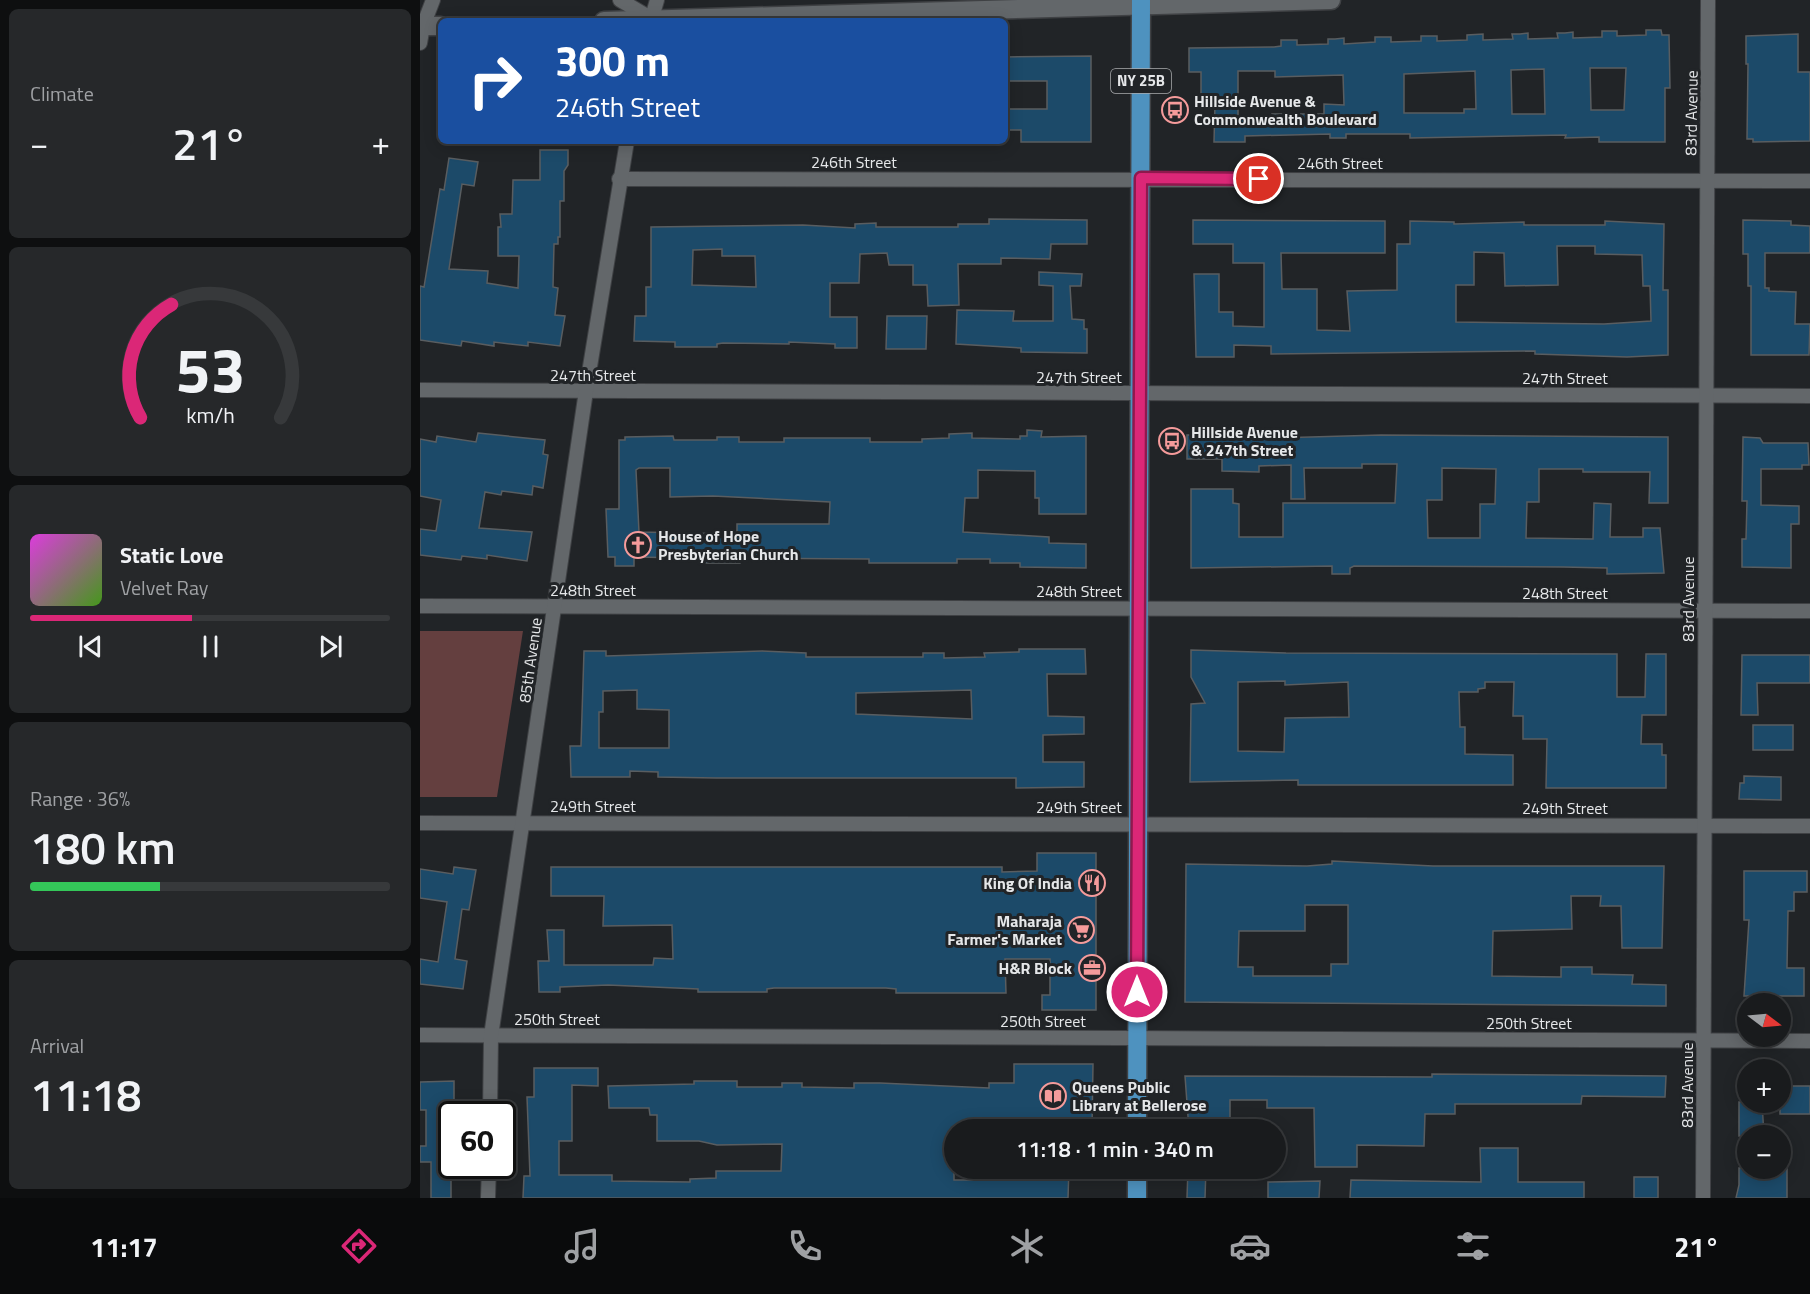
<!DOCTYPE html>
<html lang="en">
<head>
<meta charset="utf-8">
<style>
  :root { --surface:#191b1d; --page:#26282a; --text:#f1f3f6; --muted:#9fa1a4; --line:#37393b; --accent:#db2777 }
  body { margin:0; font-family:"Titillium Web",sans-serif; background:var(--page); color:var(--text); height:100vh; display:flex; flex-direction:column; font-size:22px; white-space:nowrap }
  * { box-sizing:border-box; margin:0 }
  p { font-size:20px; color:var(--muted) }
  .icon { flex:none; width:33px; height:33px; fill:none; stroke:currentColor; stroke-width:2; stroke-linecap:round; stroke-linejoin:round }
  .map { position:relative; flex:1; overflow:hidden }
  .panel { display:flex; flex-direction:column; gap:9px; padding:9px; background:#0e0f10; width:420px }
  .panel>* { flex:none }
  .top-card { position:absolute; left:18px; top:18px; width:570px; height:126px; border-radius:9px; box-shadow:0 3px 15px #0003,0 0 0 2px var(--line); background:#1a4fa0; color:#fff; overflow:hidden }
  .needle { width:39px; rotate:106deg }
  .tools { position:absolute; left:1317px; top:993px; display:grid; gap:12px }
  .tools a { display:grid; place-items:center; width:54px; height:54px; border-radius:50%; background:var(--surface); box-shadow:0 3px 15px #0003,0 0 0 2px var(--line); font-size:30px }
  .speed { position:absolute; left:18px; top:1101px; display:flex; gap:12px; font-size:30px; font-weight:700; text-align:center }
  .speed>* { display:grid; place-content:center; width:78px; height:78px; border-radius:50%; background:var(--surface); box-shadow:0 3px 15px #0003,0 0 0 2px var(--line); line-height:1 }
  .speed .limit { border:3px solid #111; border-radius:9px; background:#fff; color:#111 }
  .pin { position:absolute; display:grid; place-items:center; width:51px; height:51px; color:#fff; margin:-26px; border:3px solid #fff; border-radius:50%; box-shadow:0 2px 6px #0007 }
  .me { position:absolute; width:66px; margin:-33px; rotate:0deg; stroke-linejoin:round; filter:drop-shadow(0 0 4px #0008) }
  .turn { display:flex; align-items:center; gap:21px; height:126px; padding:0 18px; font-size:27px }
  .turn .icon { width:78px; height:78px; stroke-width:2.5 }
  .turn b { display:block; font-size:42px; line-height:51px }
  .big { font-size:45px; font-weight:600; line-height:1.1 }
  .panel .widget { flex:1; display:flex; flex-direction:column; justify-content:center; gap:9px; min-width:0; padding:0 21px; border-radius:9px; background:var(--page) }
  .panel .dial { align-items:center; gap:0 }
  .dial svg { height:156px; overflow:visible; fill:none; stroke:var(--line); stroke-width:7; stroke-linecap:round; text-anchor:middle }
  .dial text { fill:var(--text); stroke:none }
  .song { display:flex; align-items:center; gap:18px }
  .cover { width:72px; height:72px; border-radius:9px; background:linear-gradient(135deg,hsl(300 70% 55%),hsl(100 70% 35%)) }
  .played { height:6px; border-radius:3px; background:linear-gradient(90deg,var(--accent) 45%,var(--line) 45%) }
  .keys { display:flex; justify-content:space-around; direction:ltr }
  .heat { display:flex; justify-content:space-between; align-items:center; font-size:33px; direction:ltr }
  .charge { height:9px; border-radius:4px; background:linear-gradient(90deg,#34c759 36%,var(--line) 0) }
  .trip { position:absolute; left:524px; top:1119px; width:342px; height:60px; border-radius:30px; background:var(--surface); box-shadow:0 3px 15px #0003,0 0 0 2px var(--line); font-weight:600; line-height:60px; text-align:center }
  .menu { display:flex; height:96px; justify-content:space-around; align-items:center; background:#0a0b0c; color:var(--muted) }
  .menu .icon { width:42px; height:42px }
  .menu .on { color:var(--accent) }
  .menu b { font-size:27px; color:var(--text) }
  main { display:flex; flex:1; min-height:0 }
  .map>svg:first-child { display:block }
</style>
</head>
<body>
<main>
<section class="panel">
<div class="widget"><p>Climate</p>
<div class="heat"><a>−</a><b class="big">21°</b><a>+</a></div>
</div>
<div class="widget dial"><svg viewBox="0 0 100 80">
<path d="M14 69A42 42 0 1 1 86 69"/>
<path d="M14 69A42 42 0 0 1 30 11" stroke="#db2777"/>
<text x="50" y="56" font-size="32" font-weight="700">53</text>
<text x="50" y="72" font-size="11">km/h</text>
</svg></div>
<div class="widget">
<div class="song"><i class="cover"></i><div><b>Static Love</b><p>Velvet Ray</p></div></div>
<div class="played"></div>
<div class="keys"><svg class="icon" aria-label="previous" viewBox="0 0 24 24"><path d="M18 5L8 12l10 7zM5 5v14"/></svg><svg class="icon" aria-label="pause" viewBox="0 0 24 24"><path d="M8 5v14M16 5v14"/></svg><svg class="icon" aria-label="next" viewBox="0 0 24 24"><path d="M6 5l10 7-10 7zM19 5v14"/></svg></div>
</div>
<div class="widget"><p>Range · 36%</p><b class="big">180 km</b><div class="charge"></div></div>
<div class="widget"><p>Arrival</p><b class="big">11:18</b></div>
</section>
<div class="map">
<svg width="1390" height="1198" viewBox="0 0 1390 1198">
  <rect width="100%" height="100%" fill="#212427"/>
  <polygon fill="#643f3f" points="0,631 103,631 77,797 0,797"/>
  <g fill="#1c4a69" stroke="#595d60" stroke-width="1.5" fill-rule="evenodd">
    <path d="M1226 30H1241L1242 35H1249L1250 88H1245V142H1179V137L1145 138 1146 135 990 138V134H926V138H910V134L825 136V142H794L795 104H781V72H769V48L854 47 861 46V40H877V45L908 44V39H915L924 38V44L955 42V37H971V42L1001 41V36H1017V41L1047 40V35L1063 34V40L1093 39 1092 34H1100L1108 33V39L1138 38 1137 33H1145L1153 32V38L1182 37V31H1197V36L1226 35ZM1170 68H1206L1204 110H1171ZM1124 69 1125 114H1092L1091 70ZM818 71H855V77L923 75 924 105 904 104V114H852V118H818ZM1055 71 1056 109H1044V113H984V74Z"/>
    <polygon points="1378,34 1378,72 1390,72 1390,141 1333,142 1333,139 1327,139 1328,64 1326,64 1326,36"/>
    <polygon points="671,56 671,142 601,142 601,130 585,130 585,109 627,109 627,81 585,81 585,57"/>
    <polygon points="120,150 148,150 148,165 144,171 144,201 140,201 140,237 138,237 138,244 134,244 133,287 138,288 135,315 145,316 140,346 108,342 108,346 74,342 74,346 42,341 41,346 0,340 0,286 4,287 20,189 24,190 29,158 58,162 54,186 42,184 29,269 68,271 67,283 98,288 99,256 78,256 78,227 81,227 80,214 92,214 93,180 120,180"/>
    <path d="M569 219 667 220V244H631L630 259 581 258V264H538L539 305 508 306 507 285H493V265H469L467 253 440 254 439 283H410V317H437V348H415V344L369 342V344L303 343 297 344V347H255V342L214 341 215 316H226V287H231V227L383 225 435 228V224L456 223V227H538V224H569ZM302 249V256H335L336 287 272 285 273 250Z"/>
    <path d="M773 220 965 221V253H861L862 289H897V330L930 331 927 291 977 290V244H990V221L1034 222V224L1104 222V225H1185V221L1244 224 1243 290H1248V355L1207 357 1115 354V351L851 354V346L814 345V357H776L774 274H799V312H813V326L844 327V263H813V244H773ZM1137 246H1175V254L1222 255 1223 286H1230L1231 321 1184 324 1036 322V285H1054V252L1084 253 1085 286 1138 285Z"/>
    <polygon points="1323,220 1371,221 1371,225 1390,226 1390,253 1345,253 1345,288 1349,288 1349,291 1376,292 1375,324 1390,324 1389,355 1331,355 1331,286 1328,286 1328,254 1323,254"/>
    <polygon points="619,272 662,274 661,286 650,286 652,319 664,320 664,329 667,329 667,353 601,352 601,348 536,344 537,310 594,311 593,321 633,321 633,286 619,285"/>
    <polygon points="467,316 507,316 506,349 466,349"/>
    <path d="M607 430 622 431 621 437 666 436V514H619V498H615V471L558 470V498H545L543 532 629 537V543L666 544V568L600 567V563H570V559H537V563H449V559L321 558 320 563H279V560L270 558 214 557V566H195V557H188L186 509H199V440H205V437L253 436 254 440H297V437H319V442H364V438H450V442H502V439L529 438V434L552 433V438L600 439V436H607ZM219 468H250V497L293 496 410 502 409 524H317V534L219 532 216 470Z"/>
    <polygon points="58,433 125,440 123,454 128,455 123,488 113,486 112,495 82,491 81,495 65,492 59,528 112,532 107,561 67,555 67,559 42,556 41,560 0,555 0,529 16,531 21,500 0,496 0,439 16,442 17,436 56,442"/>
    <path d="M767 435H855V438L961 435 1248 437V503H1229L1230 472H1163V469H1119V502H1107L1106 538 1173 539 1174 503 1191 504 1190 537H1223V528H1240L1244 573 1187 574V568L1143 567 934 566 930 568V574H912V566L771 568V489H813V503L819 504V537H863V503H975L977 464H942V468H884L885 499H871V465L839 466V472L802 471V459H767ZM1022 468 1076 469 1075 504H1060V538H1008L1007 500H1022Z"/>
    <polygon points="1323,437 1340,438 1343,443 1388,443 1389,465 1382,465 1382,469 1341,469 1341,505 1379,506 1379,524 1371,524 1371,568 1322,567 1322,539 1326,539 1327,501 1322,501"/>
    <path d="M599 649H665L666 674H627L628 716 664 717V734L623 735V762H664V787L596 788V778H296L238 777V772L210 771V777H151L150 746H161L164 651H186V656L342 651 386 653V657H503V653H524V658L565 657 564 653 599 652ZM217 690V709L249 710V748H179V712H183V691ZM551 690 552 719 436 714V693Z"/>
    <path d="M771 650 866 653 1197 654V697H1225L1226 654H1246V715H1222L1221 744H1242V755H1246V788H1126L1127 739H1103V716H1093L1094 682H1065V688L1058 689V692H1039L1040 727H1045V754L1093 755V785H878V780L770 782 771 704 785 703 771 677ZM865 681V685L928 682 929 717 865 718 864 752 818 751V682Z"/>
    <polygon points="1322,655 1390,655 1390,683 1337,683 1338,715 1321,715"/>
    <rect x="1333" y="725" width="40" height="25"/>
    <polygon points="1324,776 1361,777 1361,800 1319,799 1320,783 1324,783"/>
    <polygon points="617,853 676,853 676,1010 622,1010 622,995 630,995 630,959 585,959 586,993 476,993 476,989 466,988 354,988 347,989 347,992 278,992 278,989 188,985 140,987 140,992 119,992 118,961 129,961 127,930 144,930 144,965 233,965 234,958 253,959 252,925 183,926 184,896 131,896 131,867 582,867 582,872 617,871"/>
    <path d="M912 861 1013 866H1244L1242 948H1202L1201 906H1180L1181 896H1151L1152 929 1073 931 1072 976 1141 977V967H1172V974L1213 975 1212 984 1246 985V1006L765 1002 766 864 887 866 912 864ZM885 905H928V964H911V976H833V967H818L819 931H885Z"/>
    <polygon points="34,867 56,870 49,910 42,909 35,959 47,961 43,989 0,984 0,959 18,962 27,902 0,898 0,869 33,874"/>
    <polygon points="1324,871 1387,871 1387,892 1374,892 1374,911 1368,911 1367,968 1384,968 1384,996 1324,996 1329,920 1324,920"/>
    <polygon points="594,1064 673,1064 672,1129 534,1130 534,1180 592,1180 593,1168 649,1168 648,1198 103,1198 104,1176 110,1176 107,1097 114,1097 114,1068 178,1068 178,1086 152,1085 152,1141 139,1141 139,1175 192,1175 192,1181 270,1182 270,1179 296,1178 296,1171 361,1171 362,1144 297,1145 279,1141 237,1141 237,1115 230,1115 229,1108 189,1108 188,1086 274,1084 274,1081 317,1081 317,1087 362,1087 362,1083 382,1083 382,1087 434,1088 434,1083 460,1083 569,1088 569,1083 594,1083"/>
    <polygon points="1012,1074 1246,1076 1245,1097 1162,1096 1161,1104 1035,1104 1035,1114 1005,1114 1004,1146 937,1145 937,1167 895,1167 894,1108 847,1108 847,1100 810,1100 810,1130 769,1130 765,1076 1012,1077"/>
    <polygon points="34,1081 34,1111 21,1111 21,1125 24,1125 24,1174 31,1174 31,1198 11,1198 11,1162 0,1162 0,1146 6,1146 6,1110 0,1110 0,1082"/>
    <rect x="1360" y="1086" width="30" height="28"/>
    <polygon points="1319,1102 1342,1102 1344,1136 1319,1136"/>
    <polygon points="1060,1148 1098,1148 1098,1182 1164,1182 1164,1198 930,1198 931,1180 1061,1182"/>
    <polygon points="768,1168 786,1168 785,1198 767,1198"/>
    <polygon points="1319,1168 1367,1168 1367,1198 1316,1198 1319,1185"/>
    <rect x="1214" y="1177" width="24" height="21"/>
    <polygon points="900,1181 899,1198 848,1198 848,1182"/>
  </g>
  <g fill="none" stroke-linecap="round" stroke-linejoin="round">
    <defs>
      <g id="street">
        <polyline points="200,0 232,19"/>
        <polyline points="231,21 237,0"/>
        <polyline points="0,43 3,26 13,0"/>
        <polyline points="199,179 1390,181"/>
        <polyline points="0,390 1390,396"/>
        <polyline points="0,606 1390,611"/>
        <polyline points="0,823 1390,826"/>
        <polyline points="0,1035 1390,1041"/>
        <polyline points="70,1114 71,1036 166,391 207,141"/>
        <polyline points="68,1198 69,1166"/>
        <polyline points="1283,1198 1288,0"/>
      </g>
      <g id="secondary">
        <polyline points="184,21 911,0"/>
        <polyline points="0,26 21,26"/>
      </g>
      <g id="primary">
        <polyline points="717,1130 721,0"/>
        <polyline points="717,1198 717,1168"/>
      </g>
    </defs>
    <use href="#street" stroke="#3f4144" stroke-width="16"/>
    <use href="#secondary" stroke="#3f4144" stroke-width="21"/>
    <use href="#primary" stroke="#3f4144" stroke-width="21"/>
    <use href="#street" stroke="#63676a" stroke-width="14"/>
    <use href="#secondary" stroke="#63676a" stroke-width="18"/>
    <use href="#primary" stroke="#4e92bf" stroke-width="18"/>
  </g>
  <g fill="none" stroke-linecap="round" stroke-linejoin="round">
    <defs>
      <polyline id="route" points="717,992 721,178 839,179"/>
    </defs>
    <use href="#route" stroke="#8e194d" stroke-width="15"/>
    <use href="#route" stroke="#db2777" stroke-width="10"/>
  </g>
  <defs>
    <symbol id="bus-ring" viewBox="-11 -11 22 22"><circle r="9.5" fill="#212427" stroke="#f59b9b" stroke-width="1.5"/><path d="M-5-6H5V4H4V6H2V4H-2V6H-4V4H-5ZM-3.5-4V0h7V-4ZM-3.5 1.2v1.5H-2V1.2ZM2 1.2v1.5H3.5V1.2Z" fill="#f59b9b"/></symbol>
    <symbol id="church-ring" viewBox="-11 -11 22 22"><circle r="9.5" fill="#212427" stroke="#f59b9b" stroke-width="1.5"/><path d="M-1.2-6h2.4v3.5h3.3v2.4h-3.3V6h-2.4V-.1h-3.3v-2.4h3.3Z" fill="#f59b9b"/></symbol>
    <symbol id="restaurant-ring" viewBox="-11 -11 22 22"><circle r="9.5" fill="#212427" stroke="#f59b9b" stroke-width="1.5"/><path d="M-5-6h1v4h1v-4h1v4h1v-4h1v5L-1.5 .5V6h-2V.5L-5-1ZM5-6V6H3V1.5H1.5Q1.5-4 5-6Z" fill="#f59b9b"/></symbol>
    <symbol id="supermarket-ring" viewBox="-11 -11 22 22"><circle r="9.5" fill="#212427" stroke="#f59b9b" stroke-width="1.5"/><path d="M-6-5.5h2.5l.6 2H6L4.5 2H-2.5L-4.4-4H-6ZM-1.5 3.2a1.3 1.3 0 1 0 .1 0ZM3 3.2a1.3 1.3 0 1 0 .1 0Z" fill="#f59b9b"/></symbol>
    <symbol id="office-ring" viewBox="-11 -11 22 22"><circle r="9.5" fill="#212427" stroke="#f59b9b" stroke-width="1.5"/><path d="M-6-3h4V-5.5h4V-3h4V5H-6ZM-1-4.5V-3h2v-1.5ZM-6 0V1H6V0Z" fill="#f59b9b"/></symbol>
    <symbol id="library-ring" viewBox="-11 -11 22 22"><circle r="9.5" fill="#212427" stroke="#f59b9b" stroke-width="1.5"/><path d="M-6-4Q-3-5.5-.7-3.5V5Q-3 3-6 4ZM6-4Q3-5.5 .7-3.5V5Q3 3 6 4Z" fill="#f59b9b"/></symbol>
  </defs>
  <g fill-rule="evenodd">
    <use href="#bus-ring" x="740" y="95" width="30" height="30"/>
    <use href="#bus-ring" x="737" y="426" width="30" height="30"/>
    <use href="#church-ring" x="203" y="530" width="30" height="30"/>
    <use href="#restaurant-ring" x="657" y="868" width="30" height="30"/>
    <use href="#supermarket-ring" x="646" y="915" width="30" height="30"/>
    <use href="#office-ring" x="657" y="953" width="30" height="30"/>
    <use href="#library-ring" x="618" y="1081" width="30" height="30"/>
  </g>
  <g text-anchor="middle" stroke-width="6" stroke-linejoin="round" paint-order="stroke">
    <rect fill="#212427" stroke="#aaacaf" stroke-width="1.5" x="691" y="69" width="60" height="24" rx="4.5"/>
    <g font-size="15" font-weight="bold" fill="#e5e7e9">
      <text x="721" y="86">NY 25B</text>
    </g>
    <g font-size="16" font-weight="bold" fill="#e5e7e9" stroke="#212427" text-anchor="start">
      <text x="774" y="107">Hillside Avenue &amp;<tspan x="774" dy="18">Commonwealth Boulevard</tspan></text>
      <text x="771" y="438">Hillside Avenue<tspan x="771" dy="18">&amp; 247th Street</tspan></text>
      <text x="238" y="542">House of Hope<tspan x="238" dy="18">Presbyterian Church</tspan></text>
      <text x="652" y="889" text-anchor="end">King Of India</text>
      <text x="642" y="927" text-anchor="end">Maharaja<tspan x="642" dy="18">Farmer's Market</tspan></text>
      <text x="652" y="974" text-anchor="end">H&amp;R Block</text>
      <text x="652" y="1093">Queens Public<tspan x="652" dy="18">Library at Bellerose</tspan></text>
    </g>
    <g font-size="16" fill="#e5e7e9" stroke="#212427">
      <text transform="translate(1271 113) rotate(-89)" y="6">83rd Avenue</text>
      <text x="434" y="168">246th Street</text>
      <text x="920" y="169">246th Street</text>
      <text x="173" y="381">247th Street</text>
      <text x="659" y="383">247th Street</text>
      <text x="1145" y="384">247th Street</text>
      <text x="173" y="596">248th Street</text>
      <text x="659" y="597">248th Street</text>
      <text x="1145" y="599">248th Street</text>
      <text transform="translate(1268 599) rotate(-90)" y="6">83rd Avenue</text>
      <text transform="translate(110 660) rotate(-82)" y="6">85th Avenue</text>
      <text x="173" y="812">249th Street</text>
      <text x="659" y="813">249th Street</text>
      <text x="1145" y="814">249th Street</text>
      <text x="137" y="1025">250th Street</text>
      <text x="623" y="1027">250th Street</text>
      <text x="1109" y="1029">250th Street</text>
      <text transform="translate(1267 1085) rotate(-90)" y="6">83rd Avenue</text>
    </g>
  </g>
</svg>
<div class="tools">
<a><svg class="needle" viewBox="-14 -14 28 28"><path d="M0-13l5 13h-10z" fill="#e53935"/><path d="M0 13l5-13h-10z" fill="#9fa1a4"/></svg></a>
<a>+</a>
<a>−</a>
</div>
<div class="speed"><div class="limit">60</div></div>
<div class="pin" style="left:839px;top:179px;background:#d93025"><svg class="icon" aria-label="arrive" viewBox="0 0 24 24"><path d="M6 21V4h12l-3 4 3 4H6"/></svg></div>
<svg class="me" style="left:717px;top:992px" viewBox="-20 -20 40 40"><circle r="17" fill="#db2777" stroke="#fff" stroke-width="3"/><path d="M0-11L8 9 0 5-8 9z" fill="#fff"/></svg>
<div class="trip">11:18 · 1 min · 340 m</div>
<div class="top-card">
<div class="turn"><svg class="icon" aria-label="right" viewBox="0 0 24 24"><path d="M7 20v-9h11M14 6l5 5-5 5"/></svg><div><b>300 m</b>246th Street</div></div>
</div>
</div>
</main>
<nav class="menu">
<b>11:17</b>
<svg class="icon on" aria-label="directions" viewBox="0 0 24 24"><path d="M12 3l9 9-9 9-9-9zM9 14v-3h6M13 9l2 2-2 2"/></svg>
<svg class="icon" aria-label="music" viewBox="0 0 24 24"><path d="M9 18V5l10-2v13"/><circle cx="6" cy="18" r="3"/><circle cx="16" cy="16" r="3"/></svg>
<svg class="icon" aria-label="phone" viewBox="0 0 24 24"><path d="M5 4h4l2 5-3 2q2 4 5 5l2-3 5 2v4C11 20 4 13 5 4z"/></svg>
<svg class="icon" aria-label="climate" viewBox="0 0 24 24"><path d="M12 3v18M4 7l16 10M4 17L20 7"/></svg>
<svg class="icon" aria-label="car" viewBox="0 0 24 24"><path d="M5 17H2v-5l4-1 3-4h7l3 4 3 1v5h-3M9 17h6M6 11h13"/><circle cx="7" cy="17" r="2"/><circle cx="17" cy="17" r="2"/></svg>
<svg class="icon" aria-label="filters" viewBox="0 0 24 24"><path d="M4 7h16M4 17h16"/><circle cx="9" cy="7" r="2"/><circle cx="15" cy="17" r="2"/></svg>
<b>21°</b>
</nav>
</body>
</html>
